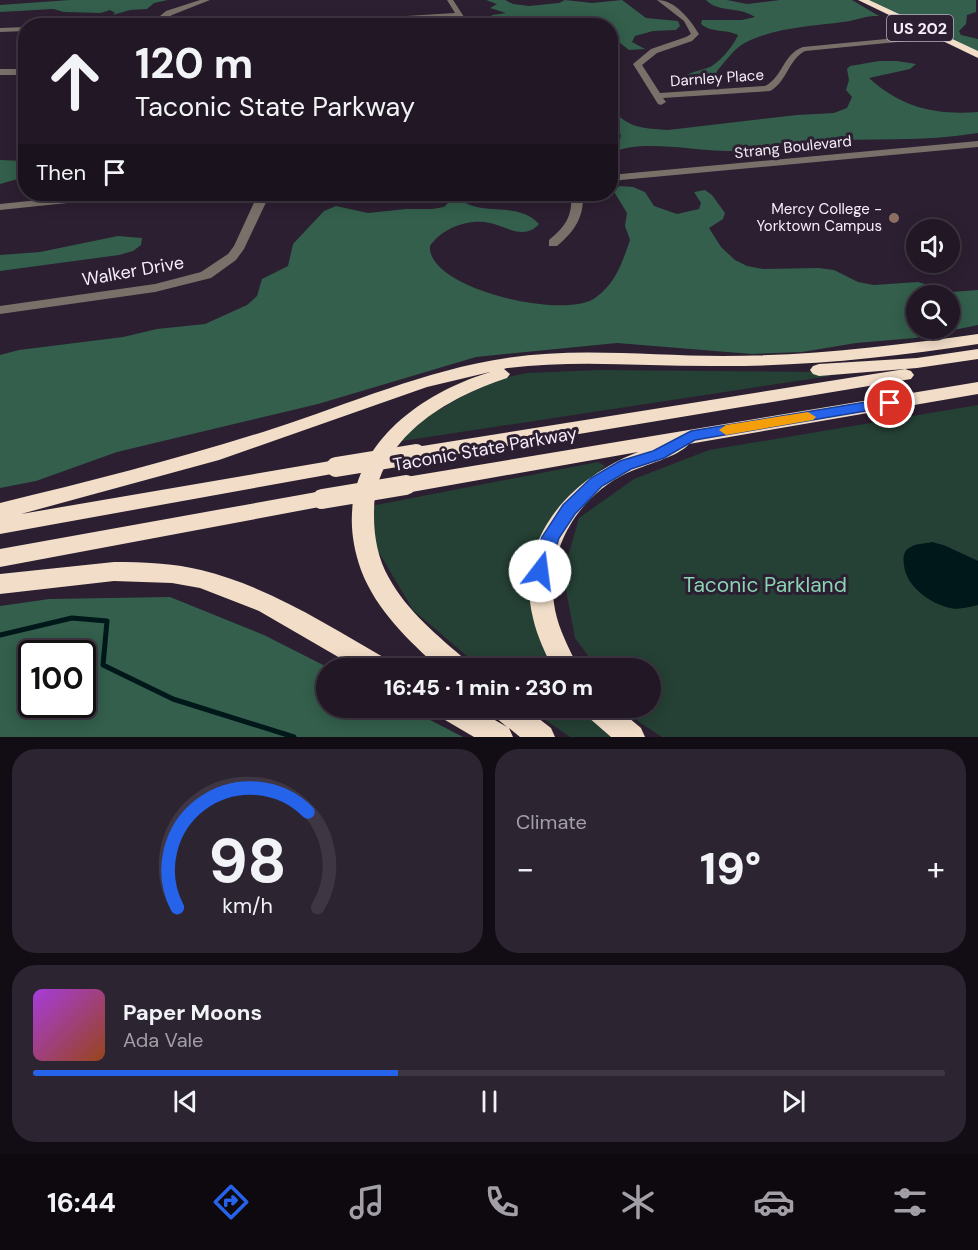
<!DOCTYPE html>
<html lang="en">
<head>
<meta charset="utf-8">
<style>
  :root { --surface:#211725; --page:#2d2432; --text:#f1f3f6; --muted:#a29fa7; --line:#3e3642; --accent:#2563eb }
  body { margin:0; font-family:"DM Sans",sans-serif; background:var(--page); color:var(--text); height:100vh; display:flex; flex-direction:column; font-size:22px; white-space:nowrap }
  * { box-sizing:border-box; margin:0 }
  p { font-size:20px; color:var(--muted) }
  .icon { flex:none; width:33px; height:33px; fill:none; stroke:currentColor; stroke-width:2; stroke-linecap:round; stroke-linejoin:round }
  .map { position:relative; height:737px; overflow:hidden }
  .sheet { display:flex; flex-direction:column; gap:12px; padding:12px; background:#120d14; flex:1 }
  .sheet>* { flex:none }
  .top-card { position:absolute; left:18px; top:18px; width:600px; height:183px; border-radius:24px; box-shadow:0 3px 15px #0003,0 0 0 2px var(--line); background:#211725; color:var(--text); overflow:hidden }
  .tools { position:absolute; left:906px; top:219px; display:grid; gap:12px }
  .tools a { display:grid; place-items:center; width:54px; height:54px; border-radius:50%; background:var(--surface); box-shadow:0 3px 15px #0003,0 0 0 2px var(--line); font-size:30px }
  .speed { position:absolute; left:18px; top:640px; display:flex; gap:12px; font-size:30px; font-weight:700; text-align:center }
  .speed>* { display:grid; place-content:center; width:78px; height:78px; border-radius:50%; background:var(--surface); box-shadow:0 3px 15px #0003,0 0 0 2px var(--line); line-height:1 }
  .speed .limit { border:3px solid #111; border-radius:9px; background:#fff; color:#111 }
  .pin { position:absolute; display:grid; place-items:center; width:51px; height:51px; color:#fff; margin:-26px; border:3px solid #fff; border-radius:50%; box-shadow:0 2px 6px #0007 }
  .me { position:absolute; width:66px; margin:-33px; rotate:15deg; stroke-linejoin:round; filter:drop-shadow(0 0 4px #0008) }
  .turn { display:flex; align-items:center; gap:21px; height:126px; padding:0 18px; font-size:27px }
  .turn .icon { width:78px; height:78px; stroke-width:2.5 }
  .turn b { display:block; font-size:42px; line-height:51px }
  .then { display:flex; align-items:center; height:57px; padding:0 18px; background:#0003; gap:12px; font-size:22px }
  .big { font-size:45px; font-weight:800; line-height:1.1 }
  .sheet .card { flex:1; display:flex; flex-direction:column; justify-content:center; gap:9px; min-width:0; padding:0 21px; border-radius:24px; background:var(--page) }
  .sheet .dial { align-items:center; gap:0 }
  .dial svg { height:156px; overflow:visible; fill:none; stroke:var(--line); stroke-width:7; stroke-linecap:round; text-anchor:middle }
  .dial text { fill:var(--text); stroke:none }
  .song { display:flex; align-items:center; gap:18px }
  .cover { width:72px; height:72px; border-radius:9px; background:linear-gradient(135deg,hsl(280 70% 55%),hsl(20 70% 35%)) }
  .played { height:6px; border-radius:3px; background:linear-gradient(90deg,var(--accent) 40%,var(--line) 40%) }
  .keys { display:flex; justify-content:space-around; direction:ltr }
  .heat { display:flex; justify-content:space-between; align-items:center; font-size:33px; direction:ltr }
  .sheet .tiles { flex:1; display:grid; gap:12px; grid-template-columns:1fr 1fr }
  .card:last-child { grid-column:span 2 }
  .trip { position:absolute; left:316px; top:658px; width:345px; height:60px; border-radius:30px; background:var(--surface); box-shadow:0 3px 15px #0003,0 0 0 2px var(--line); font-weight:800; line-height:60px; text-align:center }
  .dock { display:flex; height:96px; justify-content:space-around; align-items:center; background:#0d090f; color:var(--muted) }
  .dock .icon { width:42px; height:42px }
  .dock .active { color:var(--accent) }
  .dock b { font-size:27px; color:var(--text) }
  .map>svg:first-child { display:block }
</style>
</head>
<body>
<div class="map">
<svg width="978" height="737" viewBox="0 0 978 737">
  <rect width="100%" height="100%" fill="#2c1f31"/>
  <g fill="#254034">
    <polygon points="600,370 826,372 830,376 402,441 405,430 488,381 527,373"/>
    <polygon points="978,405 978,561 944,545 953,609 978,605 978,737 662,737 639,722 628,708 651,708 651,669 598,669 575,638 563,574 579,518 634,479 709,450"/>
    <polygon points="598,462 605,466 568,499 534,551 532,599 561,669 482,669 413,610 371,539 371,506"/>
    <polygon points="528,708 590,708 622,737 570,737"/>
  </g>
  <g fill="#335f4c" fill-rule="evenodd">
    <polygon points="70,0 168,0 154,3 147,9 130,10 113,15 115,13 110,10 101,13 64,12 53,9 0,12 0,5"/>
    <polygon points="486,0 505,0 513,4 529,6 559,3 565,0 592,3 622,0 646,18 678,21 680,26 676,30 653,31 635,36 632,42 645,49 629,50 611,36 610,26 517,25 496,23 513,19 491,17 492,15 506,13 490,8 497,4"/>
    <path d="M706 0H727L747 4 780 0H852L879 16C865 15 855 21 843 22 812 26 771 28 743 44 733 50 725 62 717 71V75L705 81 687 75C694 71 703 70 710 67 720 62 734 45 738 35 726 29 711 33 701 24L702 20H742L755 17C739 6 718 13 706 0Z"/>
    <polygon points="866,0 976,0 976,12 967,15 966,24 959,31 961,35 978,39 978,53"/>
    <path d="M879 61H897L916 64 910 69 869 78C902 108 935 115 978 112V133C924 142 869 138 814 141 787 143 760 150 732 151 697 152 642 138 611 153V146L620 140 621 135 611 121V109C631 129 642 128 668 130L797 115 834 113 847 108 852 97 846 90 849 80 847 69 850 66Z"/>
    <polygon points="0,160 25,161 25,177 0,184"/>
    <path d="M620 186 633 187 645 192 654 206 677 214 699 209 701 203 694 192 705 190 712 195 725 213 723 219 709 228 721 247 735 260 747 266 763 269 819 268 834 270 858 282 874 285 918 282 952 292 978 290V325L915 338 856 343 802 352 752 354 617 343 476 357 318 404 117 452 36 481 0 488V355L19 350 123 337 157 329 205 324 247 305 257 296 262 279 288 266 293 244 324 211 336 206 368 213 406 209H432L444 207 456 195 466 198 467 204C491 214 520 203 539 224 535 229 529 232 522 232 512 232 500 225 490 223 469 218 442 228 430 246 427 289 565 320 595 298 616 283 622 263 630 240L625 226 627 213 613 190ZM916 296H950V328H916Z"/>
    <polygon points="118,236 142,238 141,245 133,251 119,255 0,271 0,255 40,252"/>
    <path d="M170 597 264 635 331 669H327V708H407L463 737H0V606L49 599ZM32 654H82V705H32Z"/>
  </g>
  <path fill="#00181a" d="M932 542 943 545 978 561V605C969 607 958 610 950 608 929 603 906 586 904 565 903 558 903 552 909 548 915 543 925 544 932 542Z"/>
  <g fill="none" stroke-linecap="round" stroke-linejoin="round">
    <polyline stroke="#00181a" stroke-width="5" points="0,635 72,618 107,621 103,665 173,699 294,737"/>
    <g fill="#797169" fill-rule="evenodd">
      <polygon points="200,0 210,0 172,15 157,26 148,26 166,11"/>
      <polygon points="447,0 453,0 470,26 463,26 458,17 301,26 246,26 455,13"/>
      <path d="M657 0C675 0 690 19 699 34L692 41 657 53 642 65 660 93 765 86C783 77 783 54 803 47L938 34 942 36 938 38 805 51C788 60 787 82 770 91L663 98 666 102 661 105 658 104 633 64 651 49 686 37 691 34 684 21Z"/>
      <polygon points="26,27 26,31 0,32 0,28"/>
      <rect x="0" y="69" width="26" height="6"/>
      <polygon points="978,141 978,147 610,181 610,175"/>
      <polygon points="97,194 131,194 125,197 0,210 0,204"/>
      <polygon points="258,194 270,194 244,249 236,260 211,278 155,292 0,314 0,306 155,284 201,272 228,254 234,246"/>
      <path d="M571 194H583C584 217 575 231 557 246H549V240C565 227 573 216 571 194Z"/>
    </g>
    <g fill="#f1ddc8" fill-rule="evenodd">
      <polygon points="858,0 869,0 978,51 978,58"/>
      <path d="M978 334V344C894 357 810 366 725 366 652 367 580 359 507 368L504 369 510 374 507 378C444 399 373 440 374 516 374 537 378 559 389 578 407 611 438 636 467 661L471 669H440C409 641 376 610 361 570 325 469 400 400 490 372L427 387 219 460 21 514 336 460 343 462 346 467 343 472 0 534V503C91 481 182 458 272 429 350 404 425 370 507 358 578 347 651 356 723 356 808 356 893 346 978 334Z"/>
      <polygon points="978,349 978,359 917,368 819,376 813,374 810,370 813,366 819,364 917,358"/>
      <polygon points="905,369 911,371 914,375 911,379 416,461 409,459 406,454 409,449 416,447"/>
      <path d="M978 382V394L689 444C678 457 644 465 627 473 573 499 541 559 557 618 562 636 571 652 579 669H553C545 652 537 636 533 618 514 539 569 479 638 452L406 493 399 490 395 485 399 480 406 477Z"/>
      <polygon points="322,491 330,493 333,499 330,505 0,567 0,549"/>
      <path d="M114 562C143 562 173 563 201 570 270 587 329 626 390 661L394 669H359L259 611 200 588 172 583 114 581 0 594V574Z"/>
      <polygon points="436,708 474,708 507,727 495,717 491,708 525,708 551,728 555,737 520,737 509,728 513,737 474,737 440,717"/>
      <polygon points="584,708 617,708 641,728 645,737 611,737 588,717"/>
    </g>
    <g stroke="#f1ddc8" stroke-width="20">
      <polyline points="336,467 416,454"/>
      <polyline points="322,499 406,485"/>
    </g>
  </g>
  <polygon fill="#2563eb" stroke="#184099" stroke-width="1.5" points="890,398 897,403 895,406 695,440 664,458 631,469 602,486 575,514 559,538 547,576 540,578 534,576 531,571 542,537 563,505 591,478 620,461 653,451 691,431"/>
  <polygon fill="#f59e0b" points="808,412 816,417 813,420 726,435 719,430 726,425"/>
  <circle fill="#8d6e63" stroke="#2c1f31" stroke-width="2" cx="894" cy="218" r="6"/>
  <g text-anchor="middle" stroke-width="6" stroke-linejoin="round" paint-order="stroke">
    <g font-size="15" fill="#f7eefa" stroke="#2c1f31">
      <text transform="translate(717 78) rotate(-4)" y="5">Darnley Place</text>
      <text transform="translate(793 147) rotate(-6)" y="5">Strang Boulevard</text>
    </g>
    <g font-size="15" fill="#f7eefa" stroke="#2c1f31" text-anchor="end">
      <text x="882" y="214">Mercy College -<tspan x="882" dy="17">Yorktown Campus</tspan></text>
    </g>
    <rect fill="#2c1f31" stroke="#bab0be" stroke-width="1.5" x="887" y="15" width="66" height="26" rx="4.5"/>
    <g font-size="16" font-weight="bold" fill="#f7eefa">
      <text x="920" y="34">US 202</text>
    </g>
    <g font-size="18" fill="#f7eefa" stroke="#2c1f31">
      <text transform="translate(133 271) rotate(-10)" y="6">Walker Drive</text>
      <text transform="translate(485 449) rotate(-10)" y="6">Taconic State Parkway</text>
    </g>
    <g font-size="21" fill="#8ad5b4" stroke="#2c1f31">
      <text x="765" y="592">Taconic Parkland</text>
    </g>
  </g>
</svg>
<div class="tools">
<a><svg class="icon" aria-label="sound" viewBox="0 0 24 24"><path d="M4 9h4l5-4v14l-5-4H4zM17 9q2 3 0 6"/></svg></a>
<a><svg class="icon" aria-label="search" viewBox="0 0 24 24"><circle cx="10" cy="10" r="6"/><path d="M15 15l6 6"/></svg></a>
</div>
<div class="speed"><div class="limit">100</div></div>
<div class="pin" style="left:890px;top:403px;background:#d93025"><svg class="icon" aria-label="arrive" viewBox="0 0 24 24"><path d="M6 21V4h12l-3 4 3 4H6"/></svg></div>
<svg class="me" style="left:540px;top:571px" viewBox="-20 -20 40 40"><circle r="19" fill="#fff"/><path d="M0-13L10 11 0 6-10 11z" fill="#2563eb"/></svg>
<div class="trip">16:45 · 1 min · 230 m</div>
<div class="top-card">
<div class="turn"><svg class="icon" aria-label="ahead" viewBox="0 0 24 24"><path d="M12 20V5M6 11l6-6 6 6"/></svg><div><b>120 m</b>Taconic State Parkway</div></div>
<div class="then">Then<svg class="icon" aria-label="arrive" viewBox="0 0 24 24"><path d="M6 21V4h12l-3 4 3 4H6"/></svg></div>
</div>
</div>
<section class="sheet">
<div class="tiles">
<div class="card dial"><svg viewBox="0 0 100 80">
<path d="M14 69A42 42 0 1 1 86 69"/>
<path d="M14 69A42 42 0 0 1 81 20" stroke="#2563eb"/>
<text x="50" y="56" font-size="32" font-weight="700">98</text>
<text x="50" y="72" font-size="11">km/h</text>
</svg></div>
<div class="card"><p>Climate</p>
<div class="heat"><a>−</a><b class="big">19°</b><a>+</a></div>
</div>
<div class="card">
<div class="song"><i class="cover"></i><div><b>Paper Moons</b><p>Ada Vale</p></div></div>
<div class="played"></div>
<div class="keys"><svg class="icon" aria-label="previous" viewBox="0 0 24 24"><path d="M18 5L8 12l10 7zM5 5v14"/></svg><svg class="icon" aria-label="pause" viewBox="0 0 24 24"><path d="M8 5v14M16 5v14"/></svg><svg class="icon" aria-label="next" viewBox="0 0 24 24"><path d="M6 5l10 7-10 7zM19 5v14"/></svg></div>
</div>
</div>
</section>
<nav class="dock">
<b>16:44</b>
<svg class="icon active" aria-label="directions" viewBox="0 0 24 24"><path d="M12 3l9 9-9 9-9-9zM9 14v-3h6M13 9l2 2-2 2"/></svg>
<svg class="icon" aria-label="music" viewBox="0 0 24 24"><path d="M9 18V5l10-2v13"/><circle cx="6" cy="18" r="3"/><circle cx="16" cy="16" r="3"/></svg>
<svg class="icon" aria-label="phone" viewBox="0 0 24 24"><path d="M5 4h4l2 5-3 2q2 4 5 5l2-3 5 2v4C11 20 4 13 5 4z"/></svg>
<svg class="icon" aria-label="climate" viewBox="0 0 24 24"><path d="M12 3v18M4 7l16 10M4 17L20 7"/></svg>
<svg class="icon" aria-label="car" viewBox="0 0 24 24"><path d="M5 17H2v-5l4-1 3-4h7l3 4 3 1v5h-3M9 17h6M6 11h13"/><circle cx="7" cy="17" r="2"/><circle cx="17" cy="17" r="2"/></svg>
<svg class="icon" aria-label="filters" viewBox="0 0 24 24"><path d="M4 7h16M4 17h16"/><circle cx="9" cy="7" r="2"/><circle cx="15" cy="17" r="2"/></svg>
</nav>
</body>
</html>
